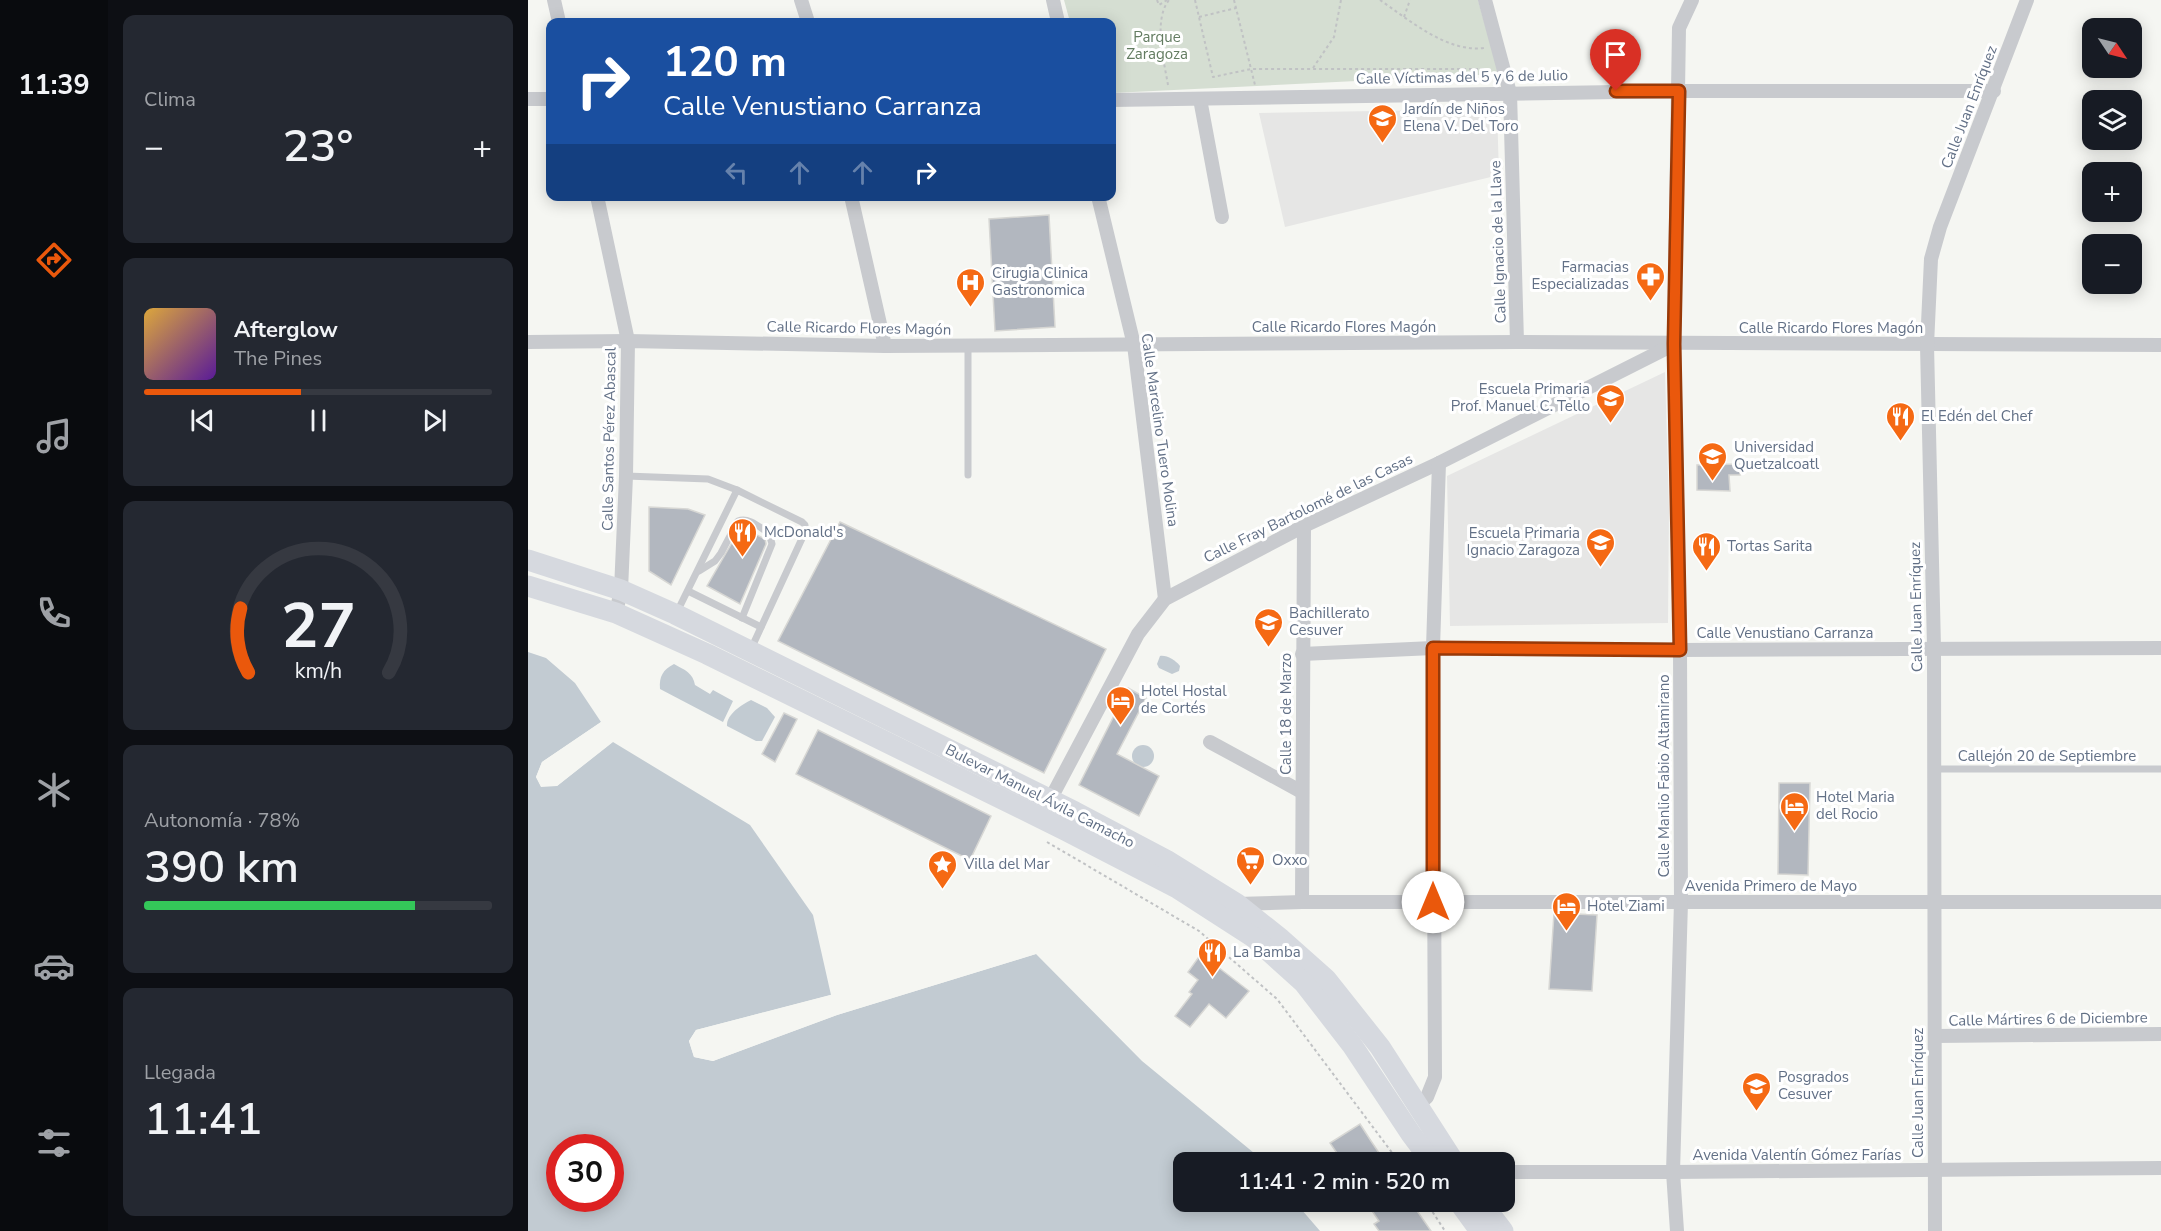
<!DOCTYPE html>
<html lang="es">
<head>
<meta charset="utf-8">
<style>
  :root { --surface:#171b24; --page:#242831; --text:#f1f3f6; --muted:#9ea1a6; --line:#363941; --accent:#ea580c }
  body { margin:0; font-family:"Nunito Sans",sans-serif; background:var(--page); color:var(--text); height:100vh; display:flex; flex-direction:column; font-size:22px; white-space:nowrap }
  * { box-sizing:border-box; margin:0 }
  p { font-size:20px; color:var(--muted) }
  .icon { flex:none; width:33px; height:33px; fill:none; stroke:currentColor; stroke-width:2; stroke-linecap:round; stroke-linejoin:round }
  .map { position:relative; flex:1; overflow:hidden }
  .side { display:flex; flex-direction:column; gap:15px; padding:15px; background:#0d0f14; width:420px }
  .side>* { flex:none }
  .top-card { position:absolute; left:18px; top:18px; width:570px; height:183px; border-radius:12px; box-shadow:0 3px 15px #0003; background:#1a4fa0; color:#fff; overflow:hidden }
  .needle { width:39px; rotate:125deg }
  .fabs { position:absolute; left:1554px; top:18px; display:grid; gap:12px }
  .fabs a { display:grid; place-items:center; width:60px; height:60px; border-radius:12px; background:var(--surface); box-shadow:0 3px 15px #0003; font-size:30px }
  .speed { position:absolute; left:18px; top:1134px; display:flex; gap:12px; font-size:30px; font-weight:700; text-align:center }
  .speed>* { display:grid; place-content:center; width:78px; height:78px; border-radius:50%; background:var(--surface); box-shadow:0 3px 15px #0003; line-height:1 }
  .speed .limit { border:9px solid #d22; background:#fff; color:#111 }
  .pin { position:absolute; display:grid; place-items:center; width:51px; height:51px; color:#fff; margin:-62px -26px; border-radius:50% 50% 50% 0; rotate:-45deg; box-shadow:0 0 6px #0007 }
  .pin .icon { rotate:45deg }
  .me { position:absolute; width:66px; margin:-33px; rotate:0deg; stroke-linejoin:round; filter:drop-shadow(0 0 4px #0008) }
  .turn { display:flex; align-items:center; gap:21px; height:126px; padding:0 18px; font-size:27px }
  .turn .icon { width:78px; height:78px; stroke-width:2.5 }
  .turn b { display:block; font-size:42px; line-height:51px }
  .lanes { display:flex; align-items:center; height:57px; padding:0 18px; background:#0003; justify-content:center; gap:30px; direction:ltr }
  .lanes .off { opacity:.35 }
  .big { font-size:45px; font-weight:600; line-height:1.1 }
  .side .widget { flex:1; display:flex; flex-direction:column; justify-content:center; gap:9px; min-width:0; padding:0 21px; border-radius:12px; background:var(--page) }
  .side .dial { align-items:center; gap:0 }
  .dial svg { height:156px; overflow:visible; fill:none; stroke:var(--line); stroke-width:7; stroke-linecap:round; text-anchor:middle }
  .dial text { fill:var(--text); stroke:none }
  .song { display:flex; align-items:center; gap:18px }
  .cover { width:72px; height:72px; border-radius:9px; background:linear-gradient(135deg,hsl(40 70% 55%),hsl(270 70% 35%)) }
  .played { height:6px; border-radius:3px; background:linear-gradient(90deg,var(--accent) 45%,var(--line) 45%) }
  .keys { display:flex; justify-content:space-around; direction:ltr }
  .heat { display:flex; justify-content:space-between; align-items:center; font-size:33px; direction:ltr }
  .charge { height:9px; border-radius:4px; background:linear-gradient(90deg,#34c759 78%,var(--line) 0) }
  .trip { position:absolute; left:645px; top:1152px; width:342px; height:60px; border-radius:12px; background:var(--surface); box-shadow:0 3px 15px #0003; font-weight:600; line-height:60px; text-align:center }
  main { display:flex; flex:1; min-height:0 }
  .tab-bar { display:flex; flex-direction:column; width:108px; justify-content:space-around; align-items:center; background:#090b0e; color:var(--muted) }
  .tab-bar .icon { width:42px; height:42px }
  .tab-bar .active { color:var(--accent) }
  .tab-bar b { font-size:27px; color:var(--text) }
  .map>svg:first-child { display:block }
</style>
</head>
<body>
<main>
<nav class="tab-bar">
<b>11:39</b>
<svg class="icon active" aria-label="directions" viewBox="0 0 24 24"><path d="M12 3l9 9-9 9-9-9zM9 14v-3h6M13 9l2 2-2 2"/></svg>
<svg class="icon" aria-label="music" viewBox="0 0 24 24"><path d="M9 18V5l10-2v13"/><circle cx="6" cy="18" r="3"/><circle cx="16" cy="16" r="3"/></svg>
<svg class="icon" aria-label="phone" viewBox="0 0 24 24"><path d="M5 4h4l2 5-3 2q2 4 5 5l2-3 5 2v4C11 20 4 13 5 4z"/></svg>
<svg class="icon" aria-label="climate" viewBox="0 0 24 24"><path d="M12 3v18M4 7l16 10M4 17L20 7"/></svg>
<svg class="icon" aria-label="car" viewBox="0 0 24 24"><path d="M5 17H2v-5l4-1 3-4h7l3 4 3 1v5h-3M9 17h6M6 11h13"/><circle cx="7" cy="17" r="2"/><circle cx="17" cy="17" r="2"/></svg>
<svg class="icon" aria-label="filters" viewBox="0 0 24 24"><path d="M4 7h16M4 17h16"/><circle cx="9" cy="7" r="2"/><circle cx="15" cy="17" r="2"/></svg>
</nav>
<section class="side">
<div class="widget"><p>Clima</p>
<div class="heat"><a>−</a><b class="big">23°</b><a>+</a></div>
</div>
<div class="widget">
<div class="song"><i class="cover"></i><div><b>Afterglow</b><p>The Pines</p></div></div>
<div class="played"></div>
<div class="keys"><svg class="icon" aria-label="previous" viewBox="0 0 24 24"><path d="M18 5L8 12l10 7zM5 5v14"/></svg><svg class="icon" aria-label="pause" viewBox="0 0 24 24"><path d="M8 5v14M16 5v14"/></svg><svg class="icon" aria-label="next" viewBox="0 0 24 24"><path d="M6 5l10 7-10 7zM19 5v14"/></svg></div>
</div>
<div class="widget dial"><svg viewBox="0 0 100 80">
<path d="M14 69A42 42 0 1 1 86 69"/>
<path d="M14 69A42 42 0 0 1 10 36" stroke="#ea580c"/>
<text x="50" y="56" font-size="32" font-weight="700">27</text>
<text x="50" y="72" font-size="11">km/h</text>
</svg></div>
<div class="widget"><p>Autonomía · 78%</p><b class="big">390 km</b><div class="charge"></div></div>
<div class="widget"><p>Llegada</p><b class="big">11:41</b></div>
</section>
<div class="map">
<svg width="1633" height="1231" viewBox="0 0 1633 1231">
  <rect width="100%" height="100%" fill="#f5f6f2"/>
  <g fill="#e6e6e5">
    <polygon points="969,109 971,175 757,227 731,113"/>
    <polygon points="1137,372 1141,510 1140,623 922,626 919,476"/>
  </g>
  <polygon fill="#d5ded2" points="536,0 950,0 971,74 584,93 584,22 542,22"/>
  <g fill="#c2cbd2" fill-rule="evenodd">
    <path d="M0 652 18 658 47 683 73 722 14 762 8 777 13 786H29L85 742 222 825 285 915 303 995 168 1030 161 1041 166 1057 185 1061 309 1015 508 954 614 1061 726 1153 734 1162H656V1202H767L792 1231H0ZM32 1148H82V1198H32Z"/>
    <path d="M632 656C639 655 647 660 652 666L651 671 644 674 631 668 629 664Z"/>
    <path d="M146 664C157 670 165 673 167 685L182 694 185 690 205 701 195 722 132 689C131 676 135 670 146 664Z"/>
    <path d="M223 700 239 708 247 717 234 741H228L199 726C198 715 213 705 223 700Z"/>
    <circle cx="615" cy="756" r="11"/>
  </g>
  <g fill="#f5f6f2">
    <polygon points="76,720 75,724 17,764 11,777 15,784 28,783 83,740 87,740 29,786 13,787 8,777 14,762"/>
    <polygon points="507,951 511,953 309,1015 185,1061 166,1057 161,1041 168,1030 306,994 304,998 170,1033 164,1042 168,1054 184,1058 308,1012"/>
  </g>
  <g fill="#b2b7bf" stroke="#d7d7d4" stroke-width="1.5">
    <polygon points="521,215 527,327 467,331 461,219"/>
    <polygon points="1212,464 1212,475 1201,475 1202,491 1169,490 1169,465"/>
    <polygon points="121,507 160,509 177,515 143,585 121,571"/>
    <polygon points="312,522 578,649 516,773 250,641"/>
    <polygon points="213,527 237,539 238,544 212,604 179,586"/>
    <polygon points="600,688 618,698 589,754 631,776 611,816 551,785"/>
    <polygon points="256,713 269,719 247,762 234,754"/>
    <polygon points="290,730 463,816 442,860 268,774"/>
    <polygon points="1251,783 1282,783 1280,875 1250,874"/>
    <polygon points="1026,913 1069,915 1064,991 1021,989"/>
    <polygon points="673,954 721,991 698,1018 681,1004 662,1027 647,1016 664,994 661,992 670,980 660,972"/>
    <polygon points="832,1124 843,1141 857,1162 815,1162 802,1143"/>
    <polygon points="838,1202 883,1202 903,1231 851,1231 846,1224 851,1221"/>
  </g>
  <g fill="none" stroke-linecap="round" stroke-linejoin="round">
    <g stroke="#c0c2c4" stroke-width="2" stroke-dasharray="3 3" stroke-linecap="butt">
      <polyline points="629,0 631,5 639,0"/>
      <polyline points="667,0 685,77 723,69 961,69"/>
      <polyline points="706,0 727,85"/>
      <path d="M852 0C881 20 920 53 956 48"/>
      <polyline points="671,17 708,8"/>
      <polyline points="876,17 882,0"/>
      <polyline points="785,68 806,37 813,0"/>
      <path d="M640 85C636 61 625 20 641 0"/>
      <polyline points="519,842 671,931 749,999 871,1162"/>
      <polyline points="898,1202 917,1231"/>
    </g>
    <g stroke="#c8cace" stroke-width="7">
      <polyline points="440,346 440,475"/>
      <polyline points="98,476 180,479 209,490"/>
      <path d="M171 571 187 561 193 553 210 521C221 517 231 527 241 533L244 544 214 618"/>
      <polyline points="160,591 233,627"/>
      <polyline points="149,612 209,490 274,522 277,525 277,532 223,649"/>
      <polyline points="1406,769 1633,769"/>
    </g>
    <g stroke="#c8cace" stroke-width="14">
      <polyline points="26,0 31,22"/>
      <polyline points="273,0 280,22"/>
      <polyline points="525,0 530,22"/>
      <polyline points="957,0 982,93 989,342"/>
      <polyline points="0,99 22,99"/>
      <polyline points="672,99 694,217"/>
      <polyline points="584,100 1151,91 1466,91"/>
      <polyline points="69,196 100,341 98,476 93,590 88,613"/>
      <polyline points="323,196 357,346"/>
      <polyline points="570,196 606,345 637,599"/>
      <polyline points="0,342 100,341 357,346 989,342 1633,345"/>
      <polyline points="774,654 905,648 1152,650 1633,648"/>
      <polyline points="682,742 774,792"/>
      <polyline points="522,800 610,634 637,599 776,526 911,463 1145,345"/>
      <polyline points="774,902 776,526"/>
      <polyline points="709,904 774,902 1633,902"/>
      <polyline points="1407,1036 1633,1034"/>
      <polyline points="890,1105 899,1097 907,1077 905,648 911,463"/>
      <polyline points="976,1172 1145,1172 1633,1168"/>
      <polyline points="1149,1231 1145,1172 1153,902 1152,650 1146,344 1151,28 1164,0"/>
      <polyline points="1407,1231 1406,648 1399,345 1403,259 1412,227 1499,0"/>
    </g>
    <g stroke="#d6d9df" stroke-width="21">
      <polyline points="0,560 93,590 147,614 547,812 638,860 709,904 753,939 798,979 852,1047 926,1162"/>
      <polyline points="0,586 88,613 179,654 537,830 649,888 725,937 776,983 824,1045 883,1134 904,1162"/>
      <polyline points="931,1202 952,1231"/>
      <polyline points="953,1202 975,1231"/>
    </g>
  </g>
  <g fill="none" stroke-linecap="round" stroke-linejoin="round">
    <defs>
      <polyline id="route" points="905,902 905,648 1152,650 1146,344 1151,91 1088,91"/>
    </defs>
    <use href="#route" stroke="#983908" stroke-width="15"/>
    <use href="#route" stroke="#ea580c" stroke-width="10"/>
  </g>
  <defs>
    <symbol id="school-pin" viewBox="-11 -11 22 30"><path d="M0 17L-7.5 6A9.5 9.5 0 1 1 7.5 6Z" fill="#f56913" stroke="#fff"/><path d="M0-5L7-2L0 1L-7-2ZM-4 1L0 2.5L4 1V4Q0 6-4 4Z" fill="#fff"/></symbol>
    <symbol id="pharmacy-pin" viewBox="-11 -11 22 30"><path d="M0 17L-7.5 6A9.5 9.5 0 1 1 7.5 6Z" fill="#f56913" stroke="#fff"/><path d="M-2-6h4v4h4v4h-4v4h-4v-4h-4v-4h4Z" fill="#fff"/></symbol>
    <symbol id="hospital-pin" viewBox="-11 -11 22 30"><path d="M0 17L-7.5 6A9.5 9.5 0 1 1 7.5 6Z" fill="#f56913" stroke="#fff"/><path d="M-5-5h3v3.5h4V-5h3V5h-3V1.5h-4V5h-3Z" fill="#fff"/></symbol>
    <symbol id="restaurant-pin" viewBox="-11 -11 22 30"><path d="M0 17L-7.5 6A9.5 9.5 0 1 1 7.5 6Z" fill="#f56913" stroke="#fff"/><path d="M-5-6h1v4h1v-4h1v4h1v-4h1v5L-1.5 .5V6h-2V.5L-5-1ZM5-6V6H3V1.5H1.5Q1.5-4 5-6Z" fill="#fff"/></symbol>
    <symbol id="university-pin" viewBox="-11 -11 22 30"><path d="M0 17L-7.5 6A9.5 9.5 0 1 1 7.5 6Z" fill="#f56913" stroke="#fff"/><path d="M0-5L7-2L0 1L-7-2ZM-4 1L0 2.5L4 1V4Q0 6-4 4Z" fill="#fff"/></symbol>
    <symbol id="hotel-pin" viewBox="-11 -11 22 30"><path d="M0 17L-7.5 6A9.5 9.5 0 1 1 7.5 6Z" fill="#f56913" stroke="#fff"/><path d="M-6-4.5h1.5V1H6V5H4.5V3h-9V5H-6ZM-4 0a1.8 1.8 0 1 1 3.6 0ZM.5 0V-2.5h3Q6-2.5 6 0Z" fill="#fff"/></symbol>
    <symbol id="supermarket-pin" viewBox="-11 -11 22 30"><path d="M0 17L-7.5 6A9.5 9.5 0 1 1 7.5 6Z" fill="#f56913" stroke="#fff"/><path d="M-6-5.5h2.5l.6 2H6L4.5 2H-2.5L-4.4-4H-6ZM-1.5 3.2a1.3 1.3 0 1 0 .1 0ZM3 3.2a1.3 1.3 0 1 0 .1 0Z" fill="#fff"/></symbol>
    <symbol id="sight-pin" viewBox="-11 -11 22 30"><path d="M0 17L-7.5 6A9.5 9.5 0 1 1 7.5 6Z" fill="#f56913" stroke="#fff"/><path d="M0-6L1.8-2.2L6-1.7L2.9 1.2L3.7 5.4L0 3.3L-3.7 5.4L-2.9 1.2L-6-1.7L-1.8-2.2Z" fill="#fff"/></symbol>
  </defs>
  <g fill-rule="evenodd">
    <use href="#school-pin" x="838" y="102" width="33" height="45"/>
    <use href="#pharmacy-pin" x="1106" y="260" width="33" height="45"/>
    <use href="#hospital-pin" x="426" y="266" width="33" height="45"/>
    <use href="#school-pin" x="1066" y="382" width="33" height="45"/>
    <use href="#restaurant-pin" x="1356" y="400" width="33" height="45"/>
    <use href="#university-pin" x="1168" y="440" width="33" height="45"/>
    <use href="#restaurant-pin" x="198" y="516" width="33" height="45"/>
    <use href="#school-pin" x="1056" y="526" width="33" height="45"/>
    <use href="#restaurant-pin" x="1162" y="530" width="33" height="45"/>
    <use href="#school-pin" x="724" y="606" width="33" height="45"/>
    <use href="#hotel-pin" x="576" y="684" width="33" height="45"/>
    <use href="#hotel-pin" x="1250" y="790" width="33" height="45"/>
    <use href="#supermarket-pin" x="706" y="844" width="33" height="45"/>
    <use href="#sight-pin" x="398" y="848" width="33" height="45"/>
    <use href="#hotel-pin" x="1022" y="890" width="33" height="45"/>
    <use href="#restaurant-pin" x="668" y="936" width="33" height="45"/>
    <use href="#university-pin" x="1212" y="1070" width="33" height="45"/>
  </g>
  <g text-anchor="middle" stroke-width="6" stroke-linejoin="round" paint-order="stroke">
    <g font-size="15" fill="#637c61" stroke="#fff">
      <text x="629" y="42">Parque<tspan x="629" dy="17">Zaragoza</tspan></text>
    </g>
    <g font-size="15" fill="#627086" stroke="#fff">
      <text transform="translate(934 77) rotate(-1)" y="5">Calle Víctimas del 5 y 6 de Julio</text>
      <text transform="translate(1441 107) rotate(-69)" y="5">Calle Juan Enríquez</text>
      <text transform="translate(970 242) rotate(-92)" y="5">Calle Ignacio de la Llave</text>
      <text x="816" y="332">Calle Ricardo Flores Magón</text>
      <text transform="translate(331 328) rotate(1)" y="5">Calle Ricardo Flores Magón</text>
      <text x="1303" y="333">Calle Ricardo Flores Magón</text>
      <text transform="translate(632 430) rotate(82)" y="5">Calle Marcelino Tuero Molina</text>
      <text transform="translate(81 439) rotate(-89)" y="5">Calle Santos Pérez Abascal</text>
      <text transform="translate(780 508) rotate(-26)" y="5">Calle Fray Bartolomé de las Casas</text>
      <text transform="translate(1388 607) rotate(-91)" y="5">Calle Juan Enríquez</text>
      <text x="1257" y="638">Calle Venustiano Carranza</text>
      <text transform="translate(758 714) rotate(-90)" y="5">Calle 18 de Marzo</text>
      <text x="1519" y="761">Callejón 20 de Septiembre</text>
      <text transform="translate(1136 776) rotate(-90)" y="5">Calle Manlio Fabio Altamirano</text>
      <text transform="translate(512 796) rotate(27)" y="5">Bulevar Manuel Ávila Camacho</text>
      <text x="1243" y="891">Avenida Primero de Mayo</text>
      <text transform="translate(1520 1019) rotate(-1)" y="5">Calle Mártires 6 de Diciembre</text>
      <text transform="translate(1390 1093) rotate(-90)" y="5">Calle Juan Enríquez</text>
      <text x="1269" y="1160">Avenida Valentín Gómez Farías</text>
    </g>
    <g font-size="15" fill="#627086" stroke="#fff" text-anchor="start">
      <text x="875" y="114">Jardín de Niños<tspan x="875" dy="17">Elena V. Del Toro</tspan></text>
      <text x="1101" y="272" text-anchor="end">Farmacias<tspan x="1101" dy="17">Especializadas</tspan></text>
      <text x="464" y="278">Cirugia Clinica<tspan x="464" dy="17">Gastronomica</tspan></text>
      <text x="1062" y="394" text-anchor="end">Escuela Primaria<tspan x="1062" dy="17">Prof. Manuel C. Tello</tspan></text>
      <text x="1393" y="421">El Edén del Chef</text>
      <text x="1206" y="452">Universidad<tspan x="1206" dy="17">Quetzalcoatl</tspan></text>
      <text x="236" y="537">McDonald's</text>
      <text x="1052" y="538" text-anchor="end">Escuela Primaria<tspan x="1052" dy="17">Ignacio Zaragoza</tspan></text>
      <text x="1199" y="551">Tortas Sarita</text>
      <text x="761" y="618">Bachillerato<tspan x="761" dy="17">Cesuver</tspan></text>
      <text x="613" y="696">Hotel Hostal<tspan x="613" dy="17">de Cortés</tspan></text>
      <text x="1288" y="802">Hotel Maria<tspan x="1288" dy="17">del Rocio</tspan></text>
      <text x="744" y="865">Oxxo</text>
      <text x="436" y="869">Villa del Mar</text>
      <text x="1059" y="911">Hotel Ziami</text>
      <text x="705" y="957">La Bamba</text>
      <text x="1250" y="1082">Posgrados<tspan x="1250" dy="17">Cesuver</tspan></text>
    </g>
  </g>
</svg>
<div class="fabs">
<a><svg class="needle" viewBox="-14 -14 28 28"><path d="M0-13l5 13h-10z" fill="#e53935"/><path d="M0 13l5-13h-10z" fill="#9ea1a6"/></svg></a>
<a><svg class="icon" aria-label="layers" viewBox="0 0 24 24"><path d="M12 4l9 5-9 5-9-5zM3 14l9 5 9-5"/></svg></a>
<a>+</a>
<a>−</a>
</div>
<div class="speed"><div class="limit">30</div></div>
<div class="pin" style="left:1088px;top:91px;background:#d93025"><svg class="icon" aria-label="arrive" viewBox="0 0 24 24"><path d="M6 21V4h12l-3 4 3 4H6"/></svg></div>
<svg class="me" style="left:905px;top:902px" viewBox="-20 -20 40 40"><circle r="19" fill="#fff"/><path d="M0-13L10 11 0 6-10 11z" fill="#ea580c"/></svg>
<div class="trip">11:41 · 2 min · 520 m</div>
<div class="top-card">
<div class="turn"><svg class="icon" aria-label="right" viewBox="0 0 24 24"><path d="M7 20v-9h11M14 6l5 5-5 5"/></svg><div><b>120 m</b>Calle Venustiano Carranza</div></div>
<div class="lanes"><svg class="icon off" aria-label="left" viewBox="0 0 24 24"><path d="M17 20v-9H6M10 6l-5 5 5 5"/></svg><svg class="icon off" aria-label="ahead" viewBox="0 0 24 24"><path d="M12 20V5M6 11l6-6 6 6"/></svg><svg class="icon off" aria-label="ahead" viewBox="0 0 24 24"><path d="M12 20V5M6 11l6-6 6 6"/></svg><svg class="icon" aria-label="right" viewBox="0 0 24 24"><path d="M7 20v-9h11M14 6l5 5-5 5"/></svg></div>
</div>
</div>
</main>
</body>
</html>
